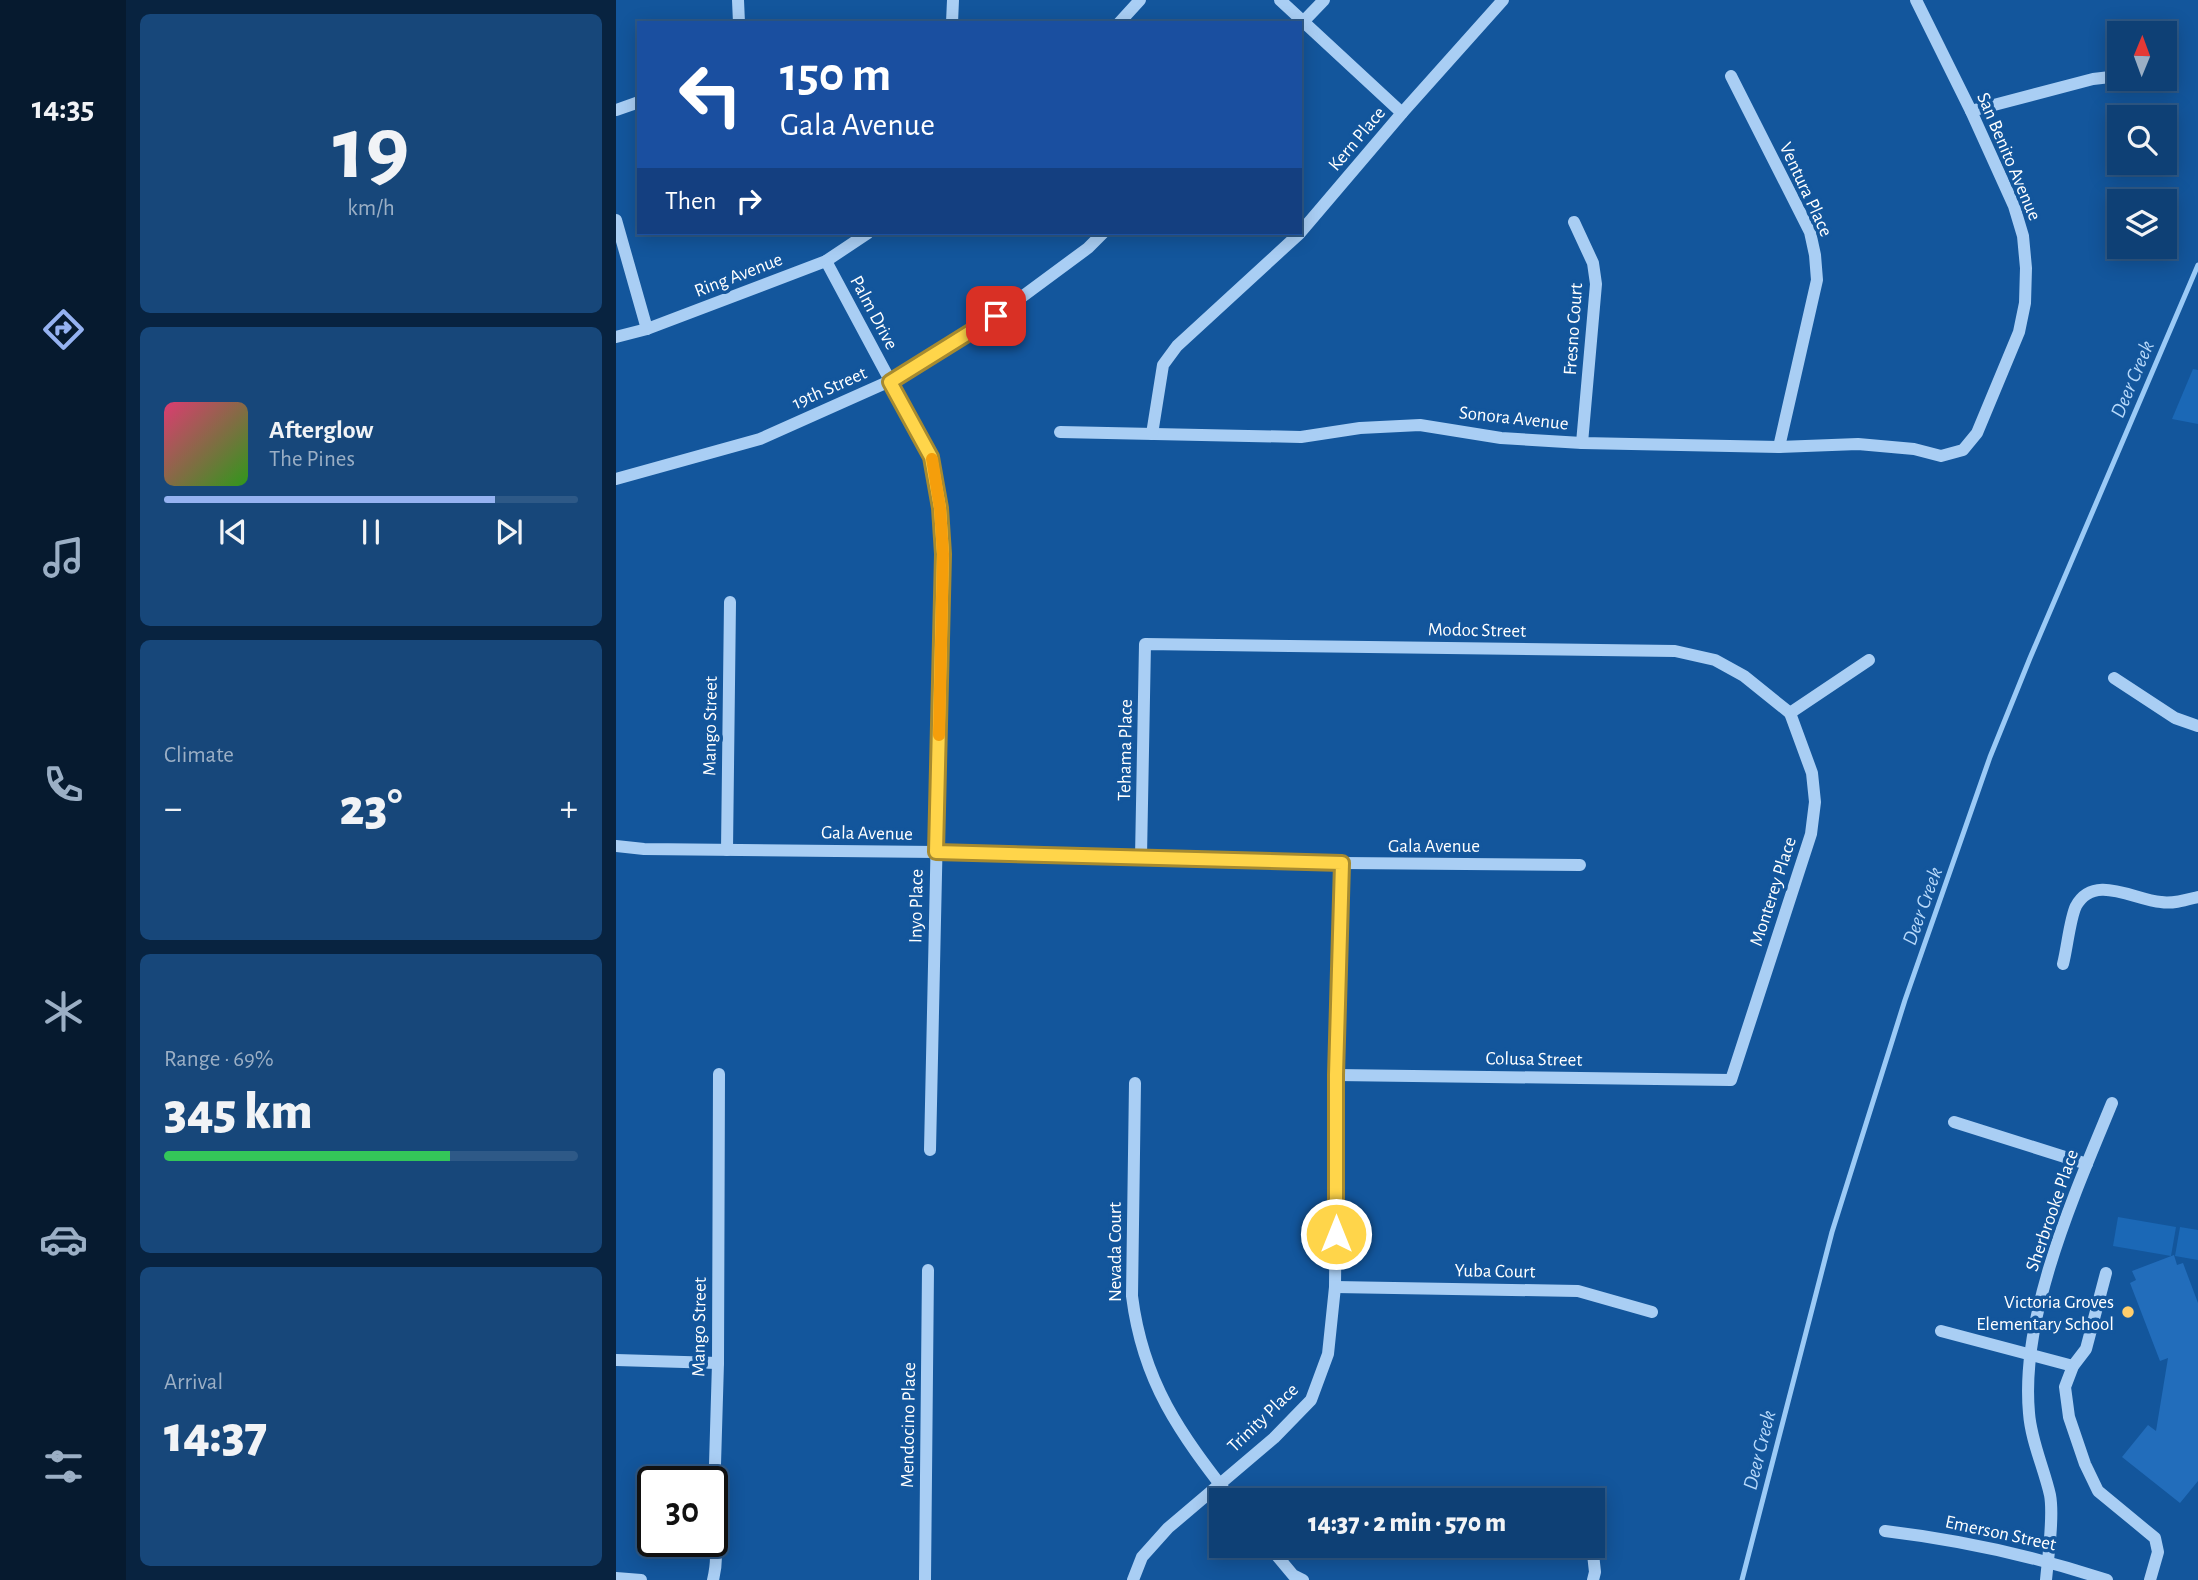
<!DOCTYPE html>
<html lang="en">
<head>
<meta charset="utf-8">
<style>
  :root { --surface:#0e4075; --page:#17477a; --text:#f1f3f6; --muted:#9bafc5; --line:#2e5987; --accent:#95b2f1 }
  body { margin:0; font-family:"Alegreya Sans",sans-serif; background:var(--page); color:var(--text); height:100vh; display:flex; flex-direction:column; font-size:26px; white-space:nowrap }
  * { box-sizing:border-box; margin:0 }
  p { font-size:23px; color:var(--muted) }
  .icon { flex:none; width:38px; height:38px; fill:none; stroke:currentColor; stroke-width:2; stroke-linecap:round; stroke-linejoin:round }
  .map { position:relative; flex:1; overflow:hidden }
  .sheet { display:flex; flex-direction:column; gap:14px; padding:14px; background:#082340; width:490px }
  .sheet>* { flex:none }
  .top-card { position:absolute; left:21px; top:21px; width:665px; height:214px; border-radius:0px; box-shadow:0 4px 18px #0003,0 0 0 2px var(--line); background:#1a4fa0; color:#fff; overflow:hidden }
  .needle { width:46px; rotate:1deg }
  .controls { position:absolute; left:1491px; top:21px; display:grid; gap:14px }
  .controls a { display:grid; place-items:center; width:70px; height:70px; border-radius:0px; background:var(--surface); box-shadow:0 4px 18px #0003,0 0 0 2px var(--line); font-size:35px }
  .speed { position:absolute; left:21px; top:1466px; display:flex; gap:14px; font-size:35px; font-weight:700; text-align:center }
  .speed>* { display:grid; place-content:center; width:91px; height:91px; border-radius:50%; background:var(--surface); box-shadow:0 4px 18px #0003,0 0 0 2px var(--line); line-height:1 }
  .speed .limit { border:4px solid #111; border-radius:10px; background:#fff; color:#111 }
  .pin { position:absolute; display:grid; place-items:center; width:60px; height:60px; color:#fff; margin:-30px; border-radius:14px; box-shadow:0 4px 10px #0006 }
  .me { position:absolute; width:77px; margin:-38px; rotate:0deg; stroke-linejoin:round; filter:drop-shadow(0 0 5px #0008) }
  .turn { display:flex; align-items:center; gap:24px; height:147px; padding:0 28px; font-size:32px }
  .turn .icon { width:91px; height:91px; stroke-width:2.5 }
  .turn b { display:block; font-size:49px; line-height:60px }
  .then { display:flex; align-items:center; height:66px; padding:0 28px; background:#0003; gap:14px; font-size:26px }
  .big { font-size:52px; font-weight:800; line-height:1.1 }
  .sheet .widget { flex:1; display:flex; flex-direction:column; justify-content:center; gap:10px; min-width:0; padding:0 24px; border-radius:10px; background:var(--page) }
  .sheet .dial { align-items:center; gap:0 }
  .dial b { font-size:91px; line-height:1 }
  .song { display:flex; align-items:center; gap:21px }
  .cover { width:84px; height:84px; border-radius:10px; background:linear-gradient(135deg,hsl(340 70% 55%),hsl(110 70% 35%)) }
  .played { height:7px; border-radius:4px; background:linear-gradient(90deg,var(--accent) 80%,var(--line) 80%) }
  .keys { display:flex; justify-content:space-around; direction:ltr }
  .heat { display:flex; justify-content:space-between; align-items:center; font-size:38px; direction:ltr }
  .charge { height:10px; border-radius:5px; background:linear-gradient(90deg,#34c759 69%,var(--line) 0) }
  .trip { position:absolute; left:593px; top:1488px; width:396px; height:70px; border-radius:0px; background:var(--surface); box-shadow:0 4px 18px #0003,0 0 0 2px var(--line); font-weight:800; line-height:70px; text-align:center }
  main { display:flex; flex:1; min-height:0 }
  .dock { display:flex; flex-direction:column; width:126px; justify-content:space-around; align-items:center; background:#061a2f; color:var(--muted) }
  .dock .icon { width:49px; height:49px }
  .dock .on { color:var(--accent) }
  .dock b { font-size:32px; color:var(--text) }
  .map>svg:first-child { display:block }
</style>
</head>
<body>
<main>
<nav class="dock">
<b>14:35</b>
<svg class="icon on" aria-label="directions" viewBox="0 0 24 24"><path d="M12 3l9 9-9 9-9-9zM9 14v-3h6M13 9l2 2-2 2"/></svg>
<svg class="icon" aria-label="music" viewBox="0 0 24 24"><path d="M9 18V5l10-2v13"/><circle cx="6" cy="18" r="3"/><circle cx="16" cy="16" r="3"/></svg>
<svg class="icon" aria-label="phone" viewBox="0 0 24 24"><path d="M5 4h4l2 5-3 2q2 4 5 5l2-3 5 2v4C11 20 4 13 5 4z"/></svg>
<svg class="icon" aria-label="climate" viewBox="0 0 24 24"><path d="M12 3v18M4 7l16 10M4 17L20 7"/></svg>
<svg class="icon" aria-label="car" viewBox="0 0 24 24"><path d="M5 17H2v-5l4-1 3-4h7l3 4 3 1v5h-3M9 17h6M6 11h13"/><circle cx="7" cy="17" r="2"/><circle cx="17" cy="17" r="2"/></svg>
<svg class="icon" aria-label="filters" viewBox="0 0 24 24"><path d="M4 7h16M4 17h16"/><circle cx="9" cy="7" r="2"/><circle cx="15" cy="17" r="2"/></svg>
</nav>
<section class="sheet">
<div class="widget dial"><b>19</b><p>km/h</p></div>
<div class="widget">
<div class="song"><i class="cover"></i><div><b>Afterglow</b><p>The Pines</p></div></div>
<div class="played"></div>
<div class="keys"><svg class="icon" aria-label="previous" viewBox="0 0 24 24"><path d="M18 5L8 12l10 7zM5 5v14"/></svg><svg class="icon" aria-label="pause" viewBox="0 0 24 24"><path d="M8 5v14M16 5v14"/></svg><svg class="icon" aria-label="next" viewBox="0 0 24 24"><path d="M6 5l10 7-10 7zM19 5v14"/></svg></div>
</div>
<div class="widget"><p>Climate</p>
<div class="heat"><a>−</a><b class="big">23°</b><a>+</a></div>
</div>
<div class="widget"><p>Range · 69%</p><b class="big">345 km</b><div class="charge"></div></div>
<div class="widget"><p>Arrival</p><b class="big">14:37</b></div>
</section>
<div class="map">
<svg width="1582" height="1580" viewBox="0 0 1582 1580">
  <rect width="100%" height="100%" fill="#13569c"/>
  <g fill="#1b68b6">
    <polygon points="1577,369 1582,370 1582,424 1556,419"/>
    <polygon points="1502,1217 1560,1227 1555,1256 1497,1246"/>
    <polygon points="1564,1227 1582,1230 1582,1260 1559,1256"/>
  </g>
  <g fill="none" stroke-linecap="round" stroke-linejoin="round">
    <polyline stroke="#9bcaf6" stroke-width="5" points="1126,1580 1216,1232 1289,1000 1374,757 1414,658 1582,265"/>
  </g>
  <polygon fill="#226dbb" points="1558,1255 1561,1265 1567,1263 1582,1303 1582,1481 1564,1503 1506,1457 1532,1425 1540,1431 1552,1358 1544,1361 1514,1283 1520,1280 1516,1271"/>
  <g fill="none" stroke-linecap="round" stroke-linejoin="round">
    <g stroke="#a9cef4" stroke-width="12">
      <polyline points="122,0 123,23"/>
      <polyline points="664,0 786,113"/>
      <polyline points="336,23 337,0"/>
      <polyline points="503,23 524,0"/>
      <polyline points="684,25 708,0"/>
      <polyline points="1115,76 1194,232 1199,255 1201,280 1163,447"/>
      <polyline points="0,110 23,102"/>
      <polyline points="1355,111 1477,79 1503,76"/>
      <polyline points="0,220 31,329"/>
      <polyline points="958,222 977,263 980,284 966,443"/>
      <polyline points="210,261 315,457 324,508 327,554 314,1150"/>
      <polyline points="0,337 31,329 210,261 252,233"/>
      <polyline points="444,432 685,437 744,428 804,425 885,438 966,443 1163,447 1242,444 1298,449 1325,456 1347,450 1361,433 1403,332 1409,303 1410,268 1407,236 1398,206 1355,111 1300,0"/>
      <polyline points="536,434 547,365 561,346 683,234 786,113 887,0"/>
      <polyline points="0,479 144,439 274,381 380,316 472,248 487,233"/>
      <polyline points="1498,678 1559,718 1582,726"/>
      <polyline points="1174,713 1253,660"/>
      <polyline points="0,846 28,849 320,852 726,863 964,865"/>
      <polyline points="111,850 114,602"/>
      <polyline points="525,857 529,644 1059,651 1099,660 1128,676 1174,713"/>
      <path d="M1447 964C1451 949 1454 918 1460 906 1478 873 1518 900 1545 902 1557 904 1570 900 1582 897"/>
      <polyline points="721,1075 1115,1080 1195,834 1199,802 1196,773 1174,713"/>
      <path d="M519 1083 516 1296C527 1383 564 1433 616 1500"/>
      <polyline points="1338,1122 1471,1164"/>
      <polyline points="1490,1273 1470,1349 1457,1366 1449,1387 1453,1417 1469,1464 1482,1491 1539,1538 1542,1552 1534,1580"/>
      <polyline points="719,1287 962,1291 1036,1312"/>
      <polyline points="1325,1331 1457,1366"/>
      <polyline points="0,1360 102,1363"/>
      <path d="M1269 1531C1345 1540 1418 1556 1491 1580"/>
      <polyline points="652,1545 677,1575 687,1580"/>
      <polyline points="976,1545 979,1572 977,1580"/>
      <polyline points="0,1578 25,1580"/>
      <path d="M97 1580C101 1563 101 1550 97 1532L102 1363 103 1074"/>
      <polyline points="309,1580 312,1270"/>
      <polyline points="517,1580 526,1557 552,1528 658,1438 695,1400 712,1354 719,1287 721,1075 726,863"/>
      <path d="M1430 1580C1432 1558 1438 1516 1434 1495 1428 1468 1415 1441 1413 1413 1404 1315 1459 1193 1496 1103"/>
    </g>
  </g>
  <g fill="none" stroke-linecap="round" stroke-linejoin="round">
    <defs>
      <polyline id="route" points="380,316 274,382 315,457 324,508 327,554 320,852 726,863 720,1075 720,1234"/>
    </defs>
    <use href="#route" stroke="#a68a30" stroke-width="18"/>
    <use href="#route" stroke="#ffd54a" stroke-width="12"/>
    <polyline stroke="#f59e0b" stroke-width="12" points="316,459 324,508 327,554 323,735"/>
  </g>
  <circle fill="#ffce6c" stroke="#13569c" stroke-width="2.5" cx="1512" cy="1312" r="7"/>
  <g text-anchor="middle" stroke-width="7" stroke-linejoin="round" paint-order="stroke">
    <g font-size="19" fill="#fff" stroke="#13569c">
      <text transform="translate(740 138) rotate(-50)" y="7">Kern Place</text>
      <text transform="translate(1394 156) rotate(67)" y="7">San Benito Avenue</text>
      <text transform="translate(1191 189) rotate(65)" y="7">Ventura Place</text>
      <text transform="translate(122 274) rotate(-21)" y="7">Ring Avenue</text>
      <text transform="translate(259 312) rotate(62)" y="7">Palm Drive</text>
      <text transform="translate(956 329) rotate(-86)" y="7">Fresno Court</text>
      <text transform="translate(213 387) rotate(-24)" y="7">19th Street</text>
      <text transform="translate(898 417) rotate(6)" y="7">Sonora Avenue</text>
      <text transform="translate(861 629) rotate(1)" y="7">Modoc Street</text>
      <text transform="translate(93 726) rotate(-89)" y="7">Mango Street</text>
      <text transform="translate(508 750) rotate(-89)" y="7">Tehama Place</text>
      <text transform="translate(251 832) rotate(1)" y="7">Gala Avenue</text>
      <text x="818" y="852">Gala Avenue</text>
      <text transform="translate(1156 891) rotate(-72)" y="7">Monterey Place</text>
      <text transform="translate(299 906) rotate(-89)" y="7">Inyo Place</text>
      <text transform="translate(918 1058) rotate(1)" y="7">Colusa Street</text>
      <text transform="translate(1435 1210) rotate(-71)" y="7">Sherbrooke Place</text>
      <text transform="translate(498 1252) rotate(-90)" y="7">Nevada Court</text>
      <text transform="translate(879 1270) rotate(1)" y="7">Yuba Court</text>
      <text transform="translate(82 1327) rotate(-89)" y="7">Mango Street</text>
      <text transform="translate(646 1417) rotate(-44)" y="7">Trinity Place</text>
      <text transform="translate(291 1425) rotate(-89)" y="7">Mendocino Place</text>
      <text transform="translate(1385 1532) rotate(12)" y="7">Emerson Street</text>
    </g>
    <g font-size="19" fill="#fff" stroke="#13569c" text-anchor="end">
      <text x="1498" y="1308">Victoria Groves<tspan x="1498" dy="22">Elementary School</tspan></text>
    </g>
    <g font-size="21" font-style="italic" fill="#b6d8fa" stroke="#13569c">
      <text transform="translate(1516 379) rotate(-67)" y="7">Deer Creek</text>
      <text transform="translate(1306 906) rotate(-70)" y="7">Deer Creek</text>
      <text transform="translate(1143 1450) rotate(-76)" y="7">Deer Creek</text>
    </g>
  </g>
</svg>
<div class="controls">
<a><svg class="needle" viewBox="-14 -14 28 28"><path d="M0-13l5 13h-10z" fill="#e53935"/><path d="M0 13l5-13h-10z" fill="#9bafc5"/></svg></a>
<a><svg class="icon" aria-label="search" viewBox="0 0 24 24"><circle cx="10" cy="10" r="6"/><path d="M15 15l6 6"/></svg></a>
<a><svg class="icon" aria-label="layers" viewBox="0 0 24 24"><path d="M12 4l9 5-9 5-9-5zM3 14l9 5 9-5"/></svg></a>
</div>
<div class="speed"><div class="limit">30</div></div>
<div class="pin" style="left:380px;top:316px;background:#d93025"><svg class="icon" aria-label="arrive" viewBox="0 0 24 24"><path d="M6 21V4h12l-3 4 3 4H6"/></svg></div>
<svg class="me" style="left:720px;top:1234px" viewBox="-20 -20 40 40"><circle r="17" fill="#ffd54a" stroke="#fff" stroke-width="3"/><path d="M0-11L8 9 0 5-8 9z" fill="#fff"/></svg>
<div class="trip">14:37 · 2 min · 570 m</div>
<div class="top-card">
<div class="turn"><svg class="icon" aria-label="left" viewBox="0 0 24 24"><path d="M17 20v-9H6M10 6l-5 5 5 5"/></svg><div><b>150 m</b>Gala Avenue</div></div>
<div class="then">Then<svg class="icon" aria-label="right" viewBox="0 0 24 24"><path d="M7 20v-9h11M14 6l5 5-5 5"/></svg></div>
</div>
</div>
</main>
</body>
</html>
